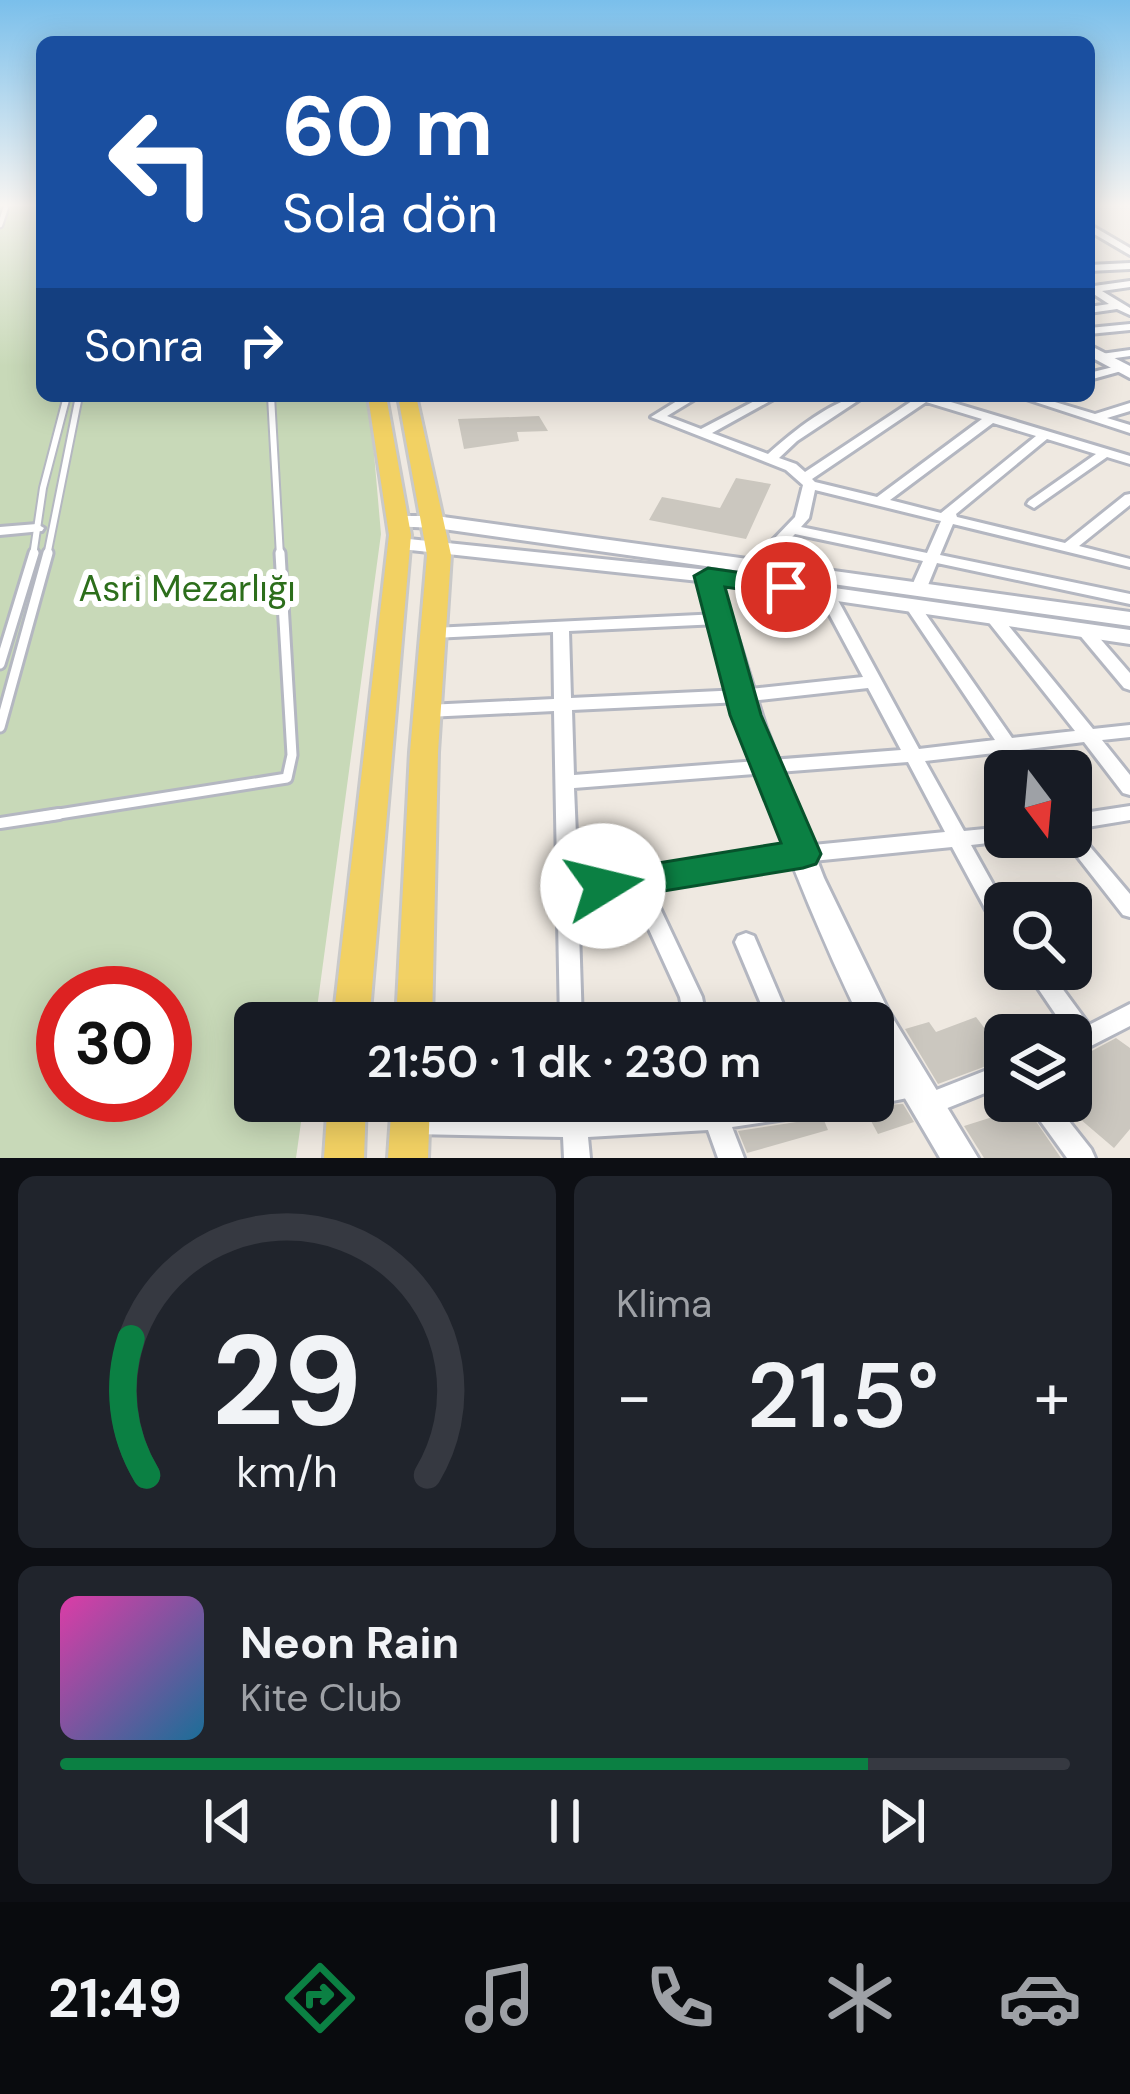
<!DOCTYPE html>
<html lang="tr">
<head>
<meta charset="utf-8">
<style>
  :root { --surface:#171b24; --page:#20242c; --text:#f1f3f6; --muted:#9ea1a6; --line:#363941; --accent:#0b8043 }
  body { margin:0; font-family:"DM Sans",sans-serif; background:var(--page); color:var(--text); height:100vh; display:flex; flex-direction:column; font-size:45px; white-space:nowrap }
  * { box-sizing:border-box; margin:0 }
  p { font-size:39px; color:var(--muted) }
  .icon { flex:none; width:66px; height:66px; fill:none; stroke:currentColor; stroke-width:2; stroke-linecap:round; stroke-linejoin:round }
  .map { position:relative; height:1158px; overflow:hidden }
  .side { display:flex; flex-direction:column; gap:18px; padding:18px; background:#0d0f14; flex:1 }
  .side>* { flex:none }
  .hud { position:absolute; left:36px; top:36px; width:1059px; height:366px; border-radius:18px; box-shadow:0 6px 30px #0003; background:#1a4fa0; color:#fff; overflow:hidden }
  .needle { width:78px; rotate:164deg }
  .fabs { position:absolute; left:984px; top:750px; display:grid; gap:24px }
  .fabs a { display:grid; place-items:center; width:108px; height:108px; border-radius:18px; background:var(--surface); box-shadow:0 6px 30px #0003; font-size:60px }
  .speed { position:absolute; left:36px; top:966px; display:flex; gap:24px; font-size:60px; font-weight:700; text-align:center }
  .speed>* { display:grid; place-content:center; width:156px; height:156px; border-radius:50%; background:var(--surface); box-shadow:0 6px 30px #0003; line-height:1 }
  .speed .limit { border:18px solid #d22; background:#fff; color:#111 }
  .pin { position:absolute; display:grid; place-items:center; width:102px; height:102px; color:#fff; margin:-51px; border:6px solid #fff; border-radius:50%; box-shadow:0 3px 12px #0007 }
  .me { position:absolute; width:132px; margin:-66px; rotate:81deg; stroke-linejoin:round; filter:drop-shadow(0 0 9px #0008) }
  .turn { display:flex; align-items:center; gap:42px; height:252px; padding:0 48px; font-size:54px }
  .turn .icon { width:156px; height:156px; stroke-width:2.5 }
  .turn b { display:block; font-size:84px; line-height:102px }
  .then { display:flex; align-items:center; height:114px; padding:0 48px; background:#0003; gap:24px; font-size:45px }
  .big { font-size:90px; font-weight:600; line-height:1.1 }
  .side .card { flex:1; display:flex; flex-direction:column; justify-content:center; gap:18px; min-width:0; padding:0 42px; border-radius:18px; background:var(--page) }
  .side .dial { align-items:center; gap:0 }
  .dial svg { height:312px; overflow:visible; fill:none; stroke:var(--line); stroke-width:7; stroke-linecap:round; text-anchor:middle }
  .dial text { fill:var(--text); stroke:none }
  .song { display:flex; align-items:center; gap:36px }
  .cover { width:144px; height:144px; border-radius:18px; background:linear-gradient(135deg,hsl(320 70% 55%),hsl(200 70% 35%)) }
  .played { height:12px; border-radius:6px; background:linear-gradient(90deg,var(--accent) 80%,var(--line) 80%) }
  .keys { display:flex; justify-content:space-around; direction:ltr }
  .heat { display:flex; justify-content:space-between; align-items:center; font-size:66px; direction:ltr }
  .side .tiles { flex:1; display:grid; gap:18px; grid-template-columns:1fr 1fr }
  .card:last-child { grid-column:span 2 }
  .trip { position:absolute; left:234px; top:1002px; width:660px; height:120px; border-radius:18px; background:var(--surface); box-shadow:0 6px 30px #0003; font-weight:600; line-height:120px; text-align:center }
  .menu { display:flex; height:192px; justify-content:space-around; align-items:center; background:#090b0e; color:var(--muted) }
  .menu .icon { width:84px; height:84px }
  .menu .on { color:var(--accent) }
  .menu b { font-size:54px; color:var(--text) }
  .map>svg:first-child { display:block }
</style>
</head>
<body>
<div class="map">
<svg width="1130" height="1158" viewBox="0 0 1130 1158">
  <rect width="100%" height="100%" fill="#efe9e1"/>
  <path fill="#c8d9b8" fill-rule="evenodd" d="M0 204H42V396H369L381 534 315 1023H255V1101H304L296 1158H0ZM63 993H165V1095H63Z"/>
  <g fill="#cbc7bf">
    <polygon points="539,416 548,431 517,432 519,441 464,449 458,419"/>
    <polygon points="736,478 771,484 746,539 649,520 662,497 720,508"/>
    <polygon points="1050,1014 1064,1035 1005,1035 1005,1059 938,1084 905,1029 929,1022 936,1032 976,1017 989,1034"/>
    <polygon points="1116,1038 1130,1048 1130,1129 1114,1148 1059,1101 1071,1101 1071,1070 1088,1053"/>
    <polygon points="1005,1090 1005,1101 1022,1101 1061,1158 984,1158 964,1126 999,1115 987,1097"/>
    <polygon points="903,1104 914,1122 878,1134 863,1106"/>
    <polygon points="823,1118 828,1130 747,1153 738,1131"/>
  </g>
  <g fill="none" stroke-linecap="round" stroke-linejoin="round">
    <defs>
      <polyline id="lane-far3" points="0,225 7,204"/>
      <g id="lane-far2">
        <polyline points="271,396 280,556"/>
        <polyline points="33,556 43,488 67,396"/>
        <polyline points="47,556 79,396"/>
      </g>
      <g id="lane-far1">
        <polyline points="0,664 34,553"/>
        <polyline points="0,727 48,553"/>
        <polyline points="40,817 287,778 292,755 280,553"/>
      </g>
      <polyline id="lane" points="0,823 59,814"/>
      <g id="street">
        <polygon points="1089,224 1130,248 1130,255 1089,231"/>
        <polygon points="1130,263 1130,269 1089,271 1089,265"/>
        <polygon points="1130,281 1130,287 1102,291 1130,308 1130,315 1117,309 1089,313 1089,307 1109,304 1089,291 1089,284 1094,286"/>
        <polygon points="1130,324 1130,330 1089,334 1089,328"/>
        <polygon points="1130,350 1130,356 1101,360 1095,357 1101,354"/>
        <polygon points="1121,365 1125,366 1125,370 1089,380 1089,373"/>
        <path d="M685 396H700L667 416 701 429 764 396H779L712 433 768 454C790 434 836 396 865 396L797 441 779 458 796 464 805 472 915 399 912 396H931L1130 456V464L1107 457 1034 508 1027 504 1029 501 1096 454 1047 439 956 514 957 517 1065 543 1125 495 1130 494V505L1079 546 1130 559V567L953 524 940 555 1130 594V604L937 563 926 590 918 595 910 590 923 561 795 534 759 571H749L747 568 749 565 795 517 803 485 786 470 651 417ZM926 402 982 419 877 497 815 482 812 479ZM993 423 1036 436 941 513 890 500ZM815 490 941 521 927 553 801 527 809 518Z"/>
        <polygon points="1017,396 1035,396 1095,414 1130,403 1130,411 1107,418 1130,425 1130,433"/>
        <polygon points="37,524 44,528 42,531 0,535 0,527"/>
        <path d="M826 588 834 593 919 749 995 740 905 606 913 601 918 603 1012 738 1075 731 987 620 985 617 993 612 999 614 1093 729 1130 725V737L1102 740 1130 775V795L1123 793 1084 742 1020 750 1034 771H1015L1003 752 925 761 964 831 1005 827V837H1013L1005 841 971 845 1005 906V935L998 932 952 847 803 862 650 887 702 997 707 1023H685L680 997 631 890 578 899 582 1023H560L554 711 427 717 421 715 418 711 421 707 427 705 554 699 553 632 433 638 425 633 433 628 719 614 727 619 719 624 569 631 571 698 741 690 863 677 818 593ZM868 688 901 750 574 775 572 710 741 702ZM908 762 945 832 803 846 578 882 574 788Z"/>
        <polygon points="1084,625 1090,627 1130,673 1130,690 1124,688 1078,633 1076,630 1078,627"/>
        <polygon points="1130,806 1130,820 1075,829 1130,894 1130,917 1123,915 1062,837 1071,837 1071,815"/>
        <polygon points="746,933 754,936 791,1023 769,1023 735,942 738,936"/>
        <polygon points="1025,969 1048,969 1089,1025 1130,1004 1130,1026 1085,1049 1077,1046"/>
        <polygon points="1005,1063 1005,1085 925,1117 916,1114 913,1106 916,1098"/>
        <polygon points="914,1076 922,1079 926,1087 922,1095 873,1105 865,1102 873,1101 873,1083"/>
        <polygon points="561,1101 585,1101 586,1113 700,1107 698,1101 722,1101 724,1105 758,1101 846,1101 843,1109 834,1112 732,1127 744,1158 718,1158 708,1130 588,1137 590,1158 564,1158 563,1137 413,1134 404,1130 401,1122 404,1114 413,1110 562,1113"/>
        <polygon points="1026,1101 1053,1101 1091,1149 1095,1158 1067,1158"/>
      </g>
      <g id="secondary">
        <polygon points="1089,345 1130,366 1130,378 1089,356"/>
        <polygon points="398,516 436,516 1130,612 1130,626 436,528 391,526 388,522"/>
        <path d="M399 538 708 570 1130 630V644L721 584 766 728 824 878 889 1012 978 1158H940L873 1044V1023H862C793 880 740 734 699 581L392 548 389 544 392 540Z"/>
      </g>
      <g id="primary">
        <polygon points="368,396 386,396 411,535 369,1023 333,1023 389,535"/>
        <polygon points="398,396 416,396 451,555 438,752 432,1023 396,1023 410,752 427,555"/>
        <polygon points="328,1101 366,1101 364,1158 324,1158"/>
        <polygon points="392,1101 430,1101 428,1158 388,1158"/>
      </g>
    </defs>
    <use href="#lane-far3" stroke="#b4b7c1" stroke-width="9"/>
    <use href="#lane-far2" stroke="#b4b7c1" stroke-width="10"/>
    <use href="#lane-far1" stroke="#b4b7c1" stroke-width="15"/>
    <use href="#lane" stroke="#b4b7c1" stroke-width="16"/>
    <use href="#street" stroke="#b4b7c1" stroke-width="6"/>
    <use href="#secondary" stroke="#b4b7c1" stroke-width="6"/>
    <use href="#primary" stroke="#c9c9c9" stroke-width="6"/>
    <use href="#lane-far3" stroke="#fff" stroke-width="4.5"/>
    <use href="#lane-far2" stroke="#fff" stroke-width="6"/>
    <use href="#lane-far1" stroke="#fff" stroke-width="9"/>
    <use href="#lane" stroke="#fff" stroke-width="10"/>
    <use href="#street" fill="#fff" fill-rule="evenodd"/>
    <use href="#secondary" fill="#fff" fill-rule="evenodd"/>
    <use href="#primary" fill="#f2d163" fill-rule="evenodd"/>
  </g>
  <linearGradient id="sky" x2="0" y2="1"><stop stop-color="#7abfeb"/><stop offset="0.56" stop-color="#f8f5f2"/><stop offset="1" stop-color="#f8f5f2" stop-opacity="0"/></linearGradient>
  <rect width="1130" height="366" fill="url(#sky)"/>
  <polygon fill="#0b8043" stroke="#07532c" stroke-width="3" points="708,568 786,579 800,587 786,596 725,587 761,715 821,854 816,864 803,868 603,901 590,897 584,886 590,876 603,872 781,843 730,715 694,576"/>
  <g text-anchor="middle" stroke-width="12" stroke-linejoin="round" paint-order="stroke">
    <g font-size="36" fill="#2c6e1b" stroke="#fff">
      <text x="187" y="601">Asri Mezarlığı</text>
    </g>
  </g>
</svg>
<div class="fabs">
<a><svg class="needle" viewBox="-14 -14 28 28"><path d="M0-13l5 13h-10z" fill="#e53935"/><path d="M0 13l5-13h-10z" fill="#9ea1a6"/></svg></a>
<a><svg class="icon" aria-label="search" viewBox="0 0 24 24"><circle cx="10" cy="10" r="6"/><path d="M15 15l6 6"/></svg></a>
<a><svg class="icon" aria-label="layers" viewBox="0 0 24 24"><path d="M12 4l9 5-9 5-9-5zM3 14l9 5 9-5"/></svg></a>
</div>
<div class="speed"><div class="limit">30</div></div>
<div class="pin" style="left:786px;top:587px;background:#d93025"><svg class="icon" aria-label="arrive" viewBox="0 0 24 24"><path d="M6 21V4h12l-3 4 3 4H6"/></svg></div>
<svg class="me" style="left:603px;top:886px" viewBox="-20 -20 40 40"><circle r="19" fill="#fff"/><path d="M0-13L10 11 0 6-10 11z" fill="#0b8043"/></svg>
<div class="trip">21:50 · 1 dk · 230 m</div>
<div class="hud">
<div class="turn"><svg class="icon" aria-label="left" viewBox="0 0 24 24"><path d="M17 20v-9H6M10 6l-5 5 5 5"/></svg><div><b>60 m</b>Sola dön</div></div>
<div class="then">Sonra<svg class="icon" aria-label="right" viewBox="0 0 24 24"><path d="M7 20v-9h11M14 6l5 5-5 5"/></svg></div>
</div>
</div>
<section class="side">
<div class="tiles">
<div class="card dial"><svg viewBox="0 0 100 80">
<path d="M14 69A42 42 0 1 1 86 69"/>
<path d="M14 69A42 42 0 0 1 10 34" stroke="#0b8043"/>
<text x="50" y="56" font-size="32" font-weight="700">29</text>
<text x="50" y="72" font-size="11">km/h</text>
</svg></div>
<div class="card"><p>Klima</p>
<div class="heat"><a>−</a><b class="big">21.5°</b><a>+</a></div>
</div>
<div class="card">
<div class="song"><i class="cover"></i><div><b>Neon Rain</b><p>Kite Club</p></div></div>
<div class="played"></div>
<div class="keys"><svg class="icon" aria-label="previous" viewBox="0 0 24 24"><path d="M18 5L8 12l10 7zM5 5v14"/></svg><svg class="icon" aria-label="pause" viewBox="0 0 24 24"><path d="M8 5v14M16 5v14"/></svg><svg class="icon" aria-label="next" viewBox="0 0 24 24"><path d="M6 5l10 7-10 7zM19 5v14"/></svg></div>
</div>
</div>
</section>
<nav class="menu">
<b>21:49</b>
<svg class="icon on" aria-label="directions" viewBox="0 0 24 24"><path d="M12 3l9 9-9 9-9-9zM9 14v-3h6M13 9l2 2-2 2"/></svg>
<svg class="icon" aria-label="music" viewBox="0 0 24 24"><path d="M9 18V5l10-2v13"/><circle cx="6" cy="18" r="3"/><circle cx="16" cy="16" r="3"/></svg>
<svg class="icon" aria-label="phone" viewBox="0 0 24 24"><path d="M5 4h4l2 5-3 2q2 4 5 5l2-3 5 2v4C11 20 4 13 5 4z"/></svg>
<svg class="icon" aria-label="climate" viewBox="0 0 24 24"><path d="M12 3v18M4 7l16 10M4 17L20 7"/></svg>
<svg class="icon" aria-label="car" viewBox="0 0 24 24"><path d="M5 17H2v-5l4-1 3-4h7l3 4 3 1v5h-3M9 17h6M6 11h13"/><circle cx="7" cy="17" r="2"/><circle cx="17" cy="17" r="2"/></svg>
</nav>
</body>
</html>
